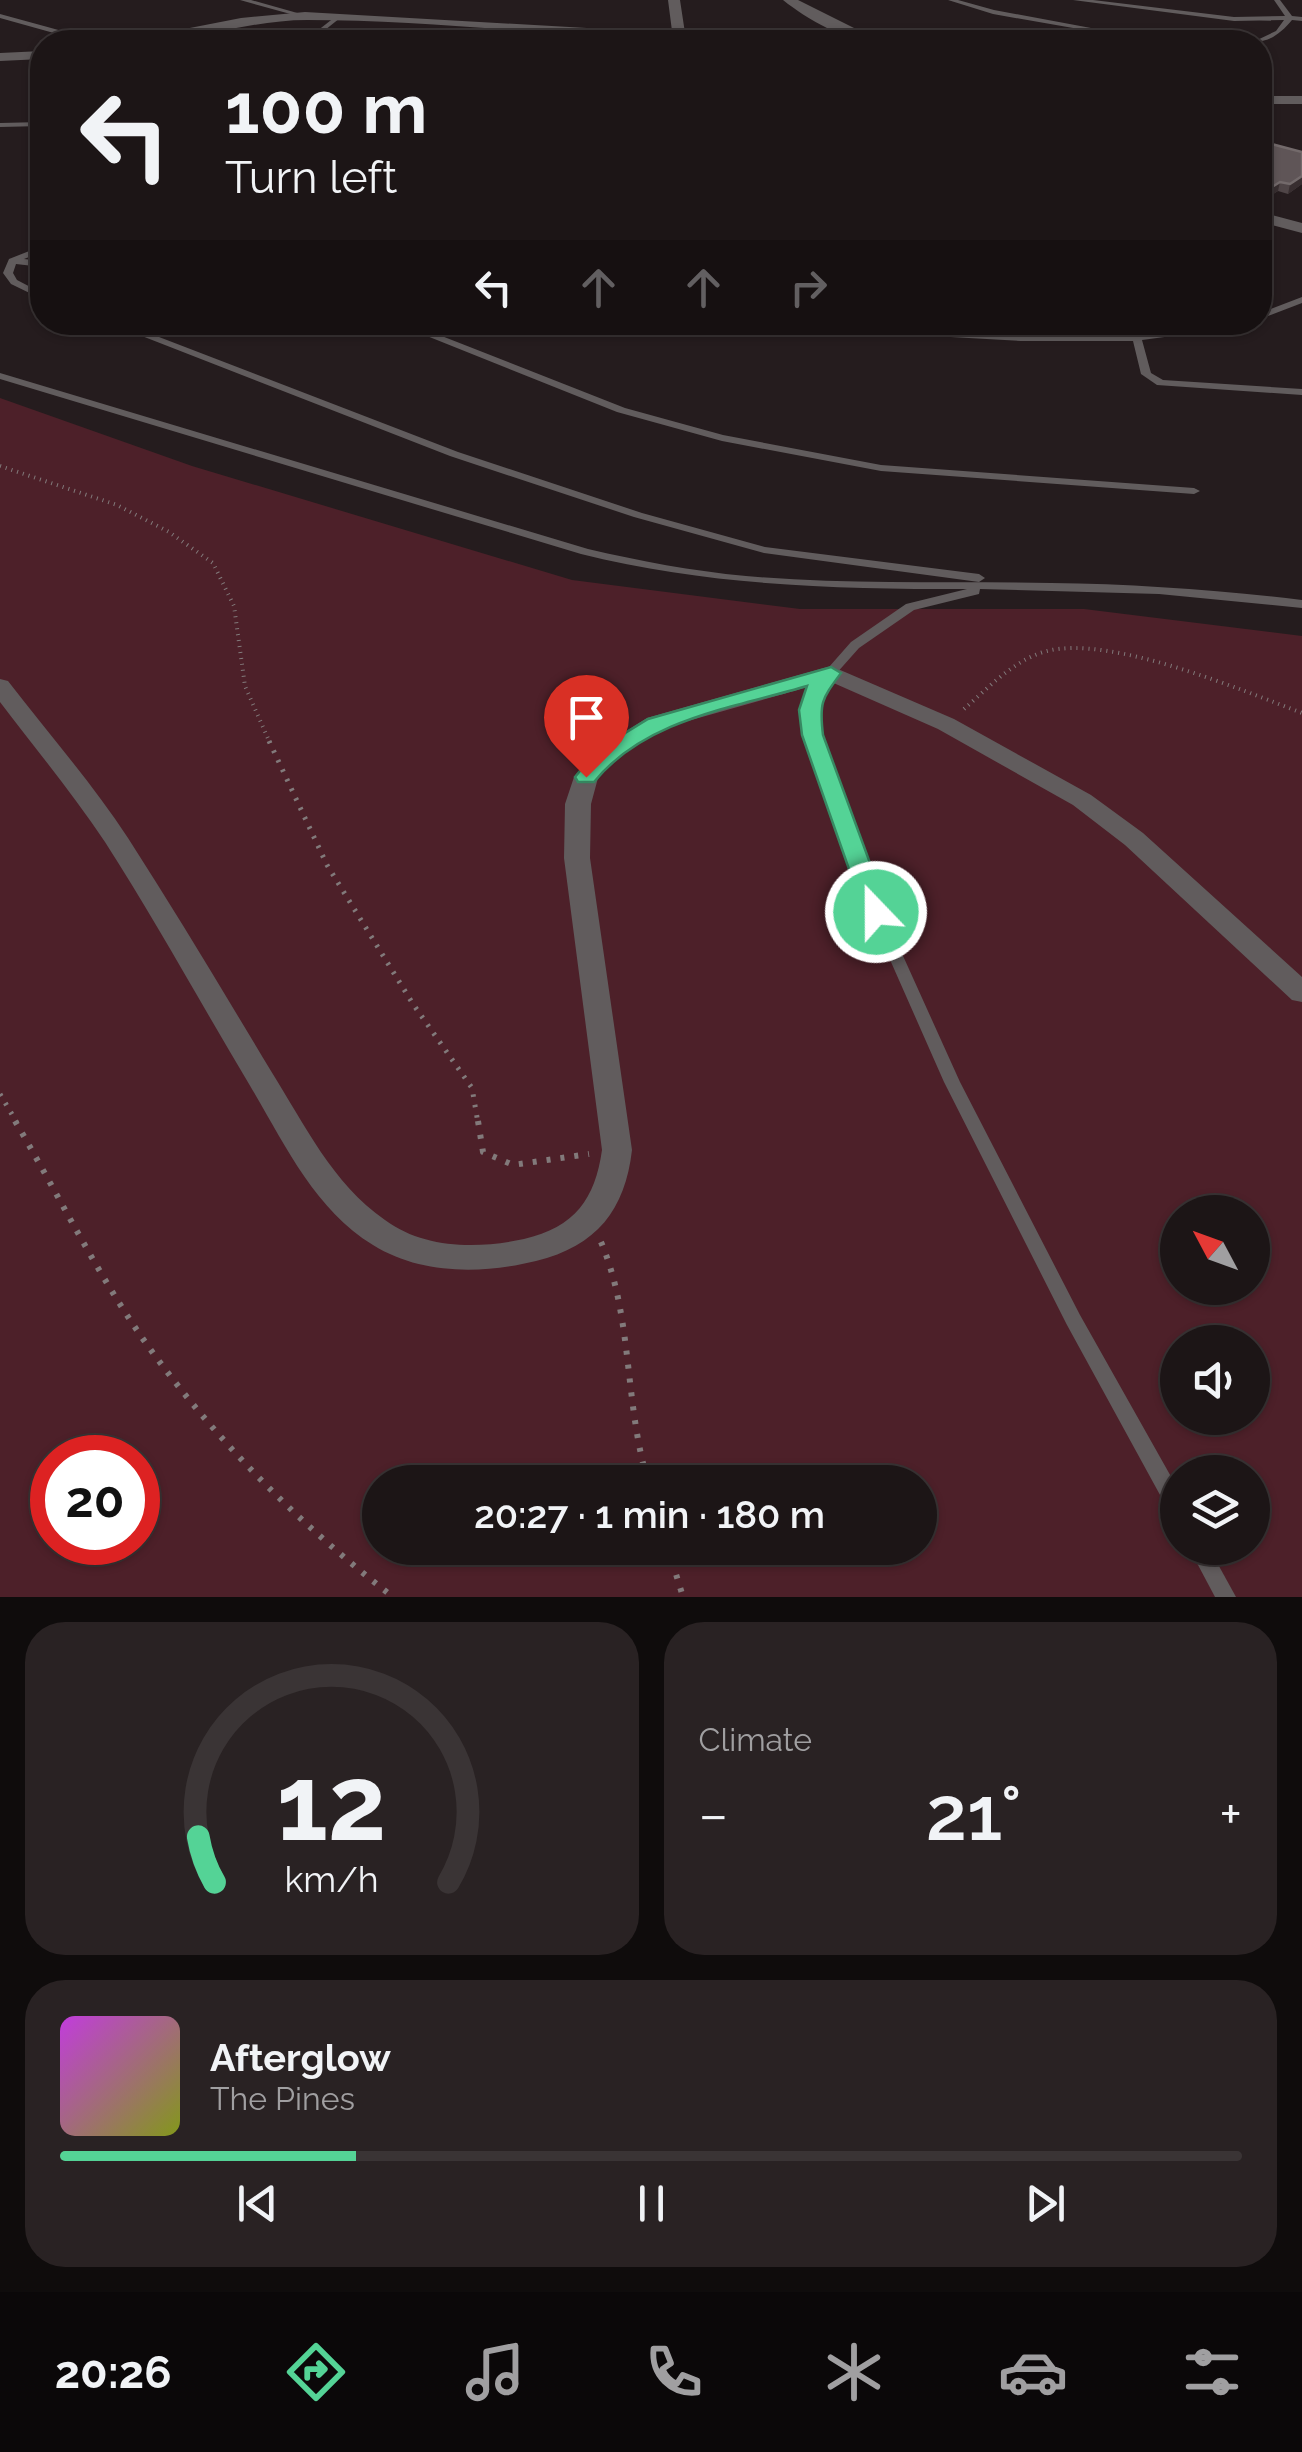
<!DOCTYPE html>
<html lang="en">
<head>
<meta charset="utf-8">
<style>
  :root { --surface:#1c1516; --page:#292223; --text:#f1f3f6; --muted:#a09fa1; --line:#3a3435; --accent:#54d396 }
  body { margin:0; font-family:Raleway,sans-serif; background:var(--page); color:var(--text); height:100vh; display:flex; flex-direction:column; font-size:38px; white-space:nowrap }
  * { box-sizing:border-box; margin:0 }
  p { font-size:32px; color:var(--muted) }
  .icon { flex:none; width:55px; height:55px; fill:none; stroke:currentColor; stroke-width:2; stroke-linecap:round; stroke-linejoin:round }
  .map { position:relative; height:1597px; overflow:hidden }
  .details { display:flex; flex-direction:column; gap:25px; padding:25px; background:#0f0c0c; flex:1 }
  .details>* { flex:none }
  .banner { position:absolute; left:30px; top:30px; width:1242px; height:305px; border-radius:40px; box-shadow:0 2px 8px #0004,0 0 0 2px var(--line); background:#1c1516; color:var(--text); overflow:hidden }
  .needle { width:65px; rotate:311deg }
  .buttons { position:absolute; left:1160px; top:1195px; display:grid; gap:20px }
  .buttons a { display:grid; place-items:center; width:110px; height:110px; border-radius:50%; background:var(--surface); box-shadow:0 2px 8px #0004,0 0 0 2px var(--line); font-size:50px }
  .speed { position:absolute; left:30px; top:1435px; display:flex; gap:20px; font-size:50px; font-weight:700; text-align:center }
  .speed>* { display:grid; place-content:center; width:130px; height:130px; border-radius:50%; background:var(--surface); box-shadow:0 2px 8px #0004,0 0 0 2px var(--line); line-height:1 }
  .speed .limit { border:15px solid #d22; background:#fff; color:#111 }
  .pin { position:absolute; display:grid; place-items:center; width:85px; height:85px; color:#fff; margin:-102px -42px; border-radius:50% 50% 50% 0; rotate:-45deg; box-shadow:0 0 10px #0007 }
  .pin .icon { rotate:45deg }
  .me { position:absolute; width:110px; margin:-55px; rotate:338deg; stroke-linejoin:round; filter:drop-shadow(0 0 8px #0008) }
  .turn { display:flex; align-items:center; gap:35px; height:210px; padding:0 30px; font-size:45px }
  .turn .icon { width:130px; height:130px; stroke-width:2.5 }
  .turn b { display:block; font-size:70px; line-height:85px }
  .lanes { display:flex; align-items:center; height:95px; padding:0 30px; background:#0003; justify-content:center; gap:50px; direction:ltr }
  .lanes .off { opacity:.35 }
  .big { font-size:75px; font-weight:600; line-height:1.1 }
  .details .card { flex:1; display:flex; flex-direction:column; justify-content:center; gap:15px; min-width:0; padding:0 35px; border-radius:40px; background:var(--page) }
  .details .dial { align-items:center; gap:0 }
  .dial svg { height:260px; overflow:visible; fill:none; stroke:var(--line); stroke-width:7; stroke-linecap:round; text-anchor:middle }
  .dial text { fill:var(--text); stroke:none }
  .song { display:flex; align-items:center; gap:30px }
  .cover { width:120px; height:120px; border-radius:15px; background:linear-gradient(135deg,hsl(290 70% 55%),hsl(70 70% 35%)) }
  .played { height:10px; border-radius:5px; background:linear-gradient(90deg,var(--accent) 25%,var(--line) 25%) }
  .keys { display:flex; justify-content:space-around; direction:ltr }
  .heat { display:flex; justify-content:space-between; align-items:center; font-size:55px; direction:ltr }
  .details .tiles { flex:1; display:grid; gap:25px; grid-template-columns:1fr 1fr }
  .card:last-child { grid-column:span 2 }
  .trip { position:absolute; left:362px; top:1465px; width:575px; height:100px; border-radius:50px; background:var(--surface); box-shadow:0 2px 8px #0004,0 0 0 2px var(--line); font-weight:600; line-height:100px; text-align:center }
  .tab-bar { display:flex; height:160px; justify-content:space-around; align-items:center; background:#0b0809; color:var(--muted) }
  .tab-bar .icon { width:70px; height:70px }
  .tab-bar .on { color:var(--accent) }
  .tab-bar b { font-size:45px; color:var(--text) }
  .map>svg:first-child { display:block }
</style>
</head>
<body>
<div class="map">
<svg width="1302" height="1597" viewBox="0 0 1302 1597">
  <rect width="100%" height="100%" fill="#251c1e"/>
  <path fill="#4d2029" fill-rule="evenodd" d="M0 398 192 466 572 580 800 609H1084L1302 636V1597H0ZM1178 1212H1252V1288H1178ZM1178 1342H1252V1418H1178ZM52 1458H138V1542H52ZM1178 1472H1252V1548H1178ZM380 1482H920V1548H380Z"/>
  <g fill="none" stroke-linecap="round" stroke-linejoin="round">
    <g stroke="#827a7b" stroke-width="4" stroke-dasharray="1 5" stroke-linecap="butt">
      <polyline points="0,466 117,505 169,532 213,563 234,606 245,686 270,743"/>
      <path d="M964 709C988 688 1015 659 1047 651 1111 635 1239 689 1302 713"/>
    </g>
    <g stroke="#827a7b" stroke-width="5" stroke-dasharray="2.5 8" stroke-linecap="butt">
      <polyline points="269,741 327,865 413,1004 472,1088 478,1123"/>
      <polyline points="0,1094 17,1123"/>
    </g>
    <g stroke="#827a7b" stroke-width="6" stroke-dasharray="4 10" stroke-linecap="butt">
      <path d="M15 1121C58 1194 95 1270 143 1339 213 1438 298 1523 393 1597"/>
      <polyline points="478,1121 483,1152 513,1165 589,1154"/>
      <path d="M601 1242C633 1318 624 1401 648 1482"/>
      <polyline points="668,1548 683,1597"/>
    </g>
    <g fill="#615c5d" fill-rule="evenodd">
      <polygon points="240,0 251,0 308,16 305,18"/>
      <polygon points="948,0 958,0 994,10 1166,42 1153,42 993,14"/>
      <path d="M1073 0H1093L1234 17 1285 16 1274 0H1280L1292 16 1302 17V21L1292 20C1281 33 1270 42 1253 42L1276 31 1284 20 1234 21Z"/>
      <polygon points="0,14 95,40 96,42 86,42 0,18"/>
      <polygon points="335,17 340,18 310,42 303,42"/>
      <polygon points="42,122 42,126 0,127 0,123"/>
      <polygon points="42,246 42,252 24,259 42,261 42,267 16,264 13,273 17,280 42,293 42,299 11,284 3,273 9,259"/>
      <polygon points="1302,297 1302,303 1260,319 1260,313"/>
      <polygon points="106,322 120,322 458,452 642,513 765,547 979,574 985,578 979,582 764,553 634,517 450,456"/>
      <polygon points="392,322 406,322 625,408 723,435 881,465 1194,488 1200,491 1194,494 881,471 722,441 617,412"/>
      <path d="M730 322C865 322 1001 343 1137 335L1113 322H1126L1150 334 1219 322H1238L1202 332 1142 340 1151 373 1163 380 1302 389V395L1157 385 1141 374 1133 341H1021L734 325Z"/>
      <path d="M0 373 588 549C640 561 692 571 746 576 847 585 949 581 1051 583 1135 584 1219 590 1302 600V608L1159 594 980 589 979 594 914 610 859 648 819 693 815 710 820 735 871 885 960 1082 1080 1315 1178 1489V1518L1171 1515 1067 1325 944 1082 857 885 806 735 803 710 807 692 851 642 906 604 967 589C835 589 710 586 581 554L0 379Z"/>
      <polygon points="1189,1548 1209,1548 1236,1597 1215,1597"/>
    </g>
    <g fill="#615c5d" fill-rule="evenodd">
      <path d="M668 0H680L685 33 698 42 669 38 640 42 642 39C531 33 418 20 307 20 244 20 181 46 118 42L241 18 305 12 657 32 672 31Z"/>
      <path d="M783 0H798L882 42C849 44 808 20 783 0Z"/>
      <polygon points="42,51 42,59 0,61 0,53"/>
      <rect x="1260" y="96" width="42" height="8"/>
      <polygon points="1260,212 1302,223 1302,233 1260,222"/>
      <path d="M831 666 954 719 1091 795 1143 833 1302 977V1002L1292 1000 1125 845 1073 805 938 729 829 681 663 728 612 761 598 778 591 804 590 858 632 1150C625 1210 597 1246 536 1261 483 1274 421 1275 373 1245 313 1208 284 1142 249 1084 201 1004 156 921 105 842 73 794 35 748 0 702V679L8 681C48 733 92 783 128 838 177 914 224 993 271 1071 305 1125 332 1183 385 1220 424 1249 478 1249 524 1239 575 1227 595 1199 602 1150L564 858 565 804 574 777 594 751 647 718Z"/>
    </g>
  </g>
  <polygon fill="#4f4547" points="1260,141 1302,152 1302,184 1288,194 1278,191 1270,196 1260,194"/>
  <g fill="#382e30">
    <polygon points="1302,176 1302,184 1288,194 1290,184"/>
    <polygon points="1280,182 1278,191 1270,196 1272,187"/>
  </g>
  <g fill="#5f5557" stroke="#736a6b" stroke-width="2.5">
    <polygon points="840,36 853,42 807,42"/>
    <polygon points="1260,141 1302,152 1302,176 1290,184 1280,182 1272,187 1260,184"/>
  </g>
  <path fill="#54d396" stroke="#378962" stroke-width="2.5" d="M831 667 841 673C822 699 819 702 823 735L888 912 884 918 876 920 864 912 802 735 799 710 807 686C733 708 645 719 594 782H578L575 777 596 751 648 719Z"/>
</svg>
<div class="buttons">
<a><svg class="needle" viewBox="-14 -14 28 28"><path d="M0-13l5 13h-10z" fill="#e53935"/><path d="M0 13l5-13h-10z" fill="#a09fa1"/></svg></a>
<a><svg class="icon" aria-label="sound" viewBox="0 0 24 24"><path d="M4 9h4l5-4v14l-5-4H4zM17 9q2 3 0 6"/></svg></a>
<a><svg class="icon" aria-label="layers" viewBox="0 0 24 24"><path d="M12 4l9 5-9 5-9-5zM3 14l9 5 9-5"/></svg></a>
</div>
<div class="speed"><div class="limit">20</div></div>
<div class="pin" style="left:586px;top:777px;background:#d93025"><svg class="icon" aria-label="arrive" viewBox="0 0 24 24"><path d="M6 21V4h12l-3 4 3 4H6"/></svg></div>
<svg class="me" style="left:876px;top:912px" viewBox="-20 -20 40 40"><circle r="17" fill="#54d396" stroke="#fff" stroke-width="3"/><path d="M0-11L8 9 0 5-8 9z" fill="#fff"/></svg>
<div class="trip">20:27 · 1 min · 180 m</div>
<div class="banner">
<div class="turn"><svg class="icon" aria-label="left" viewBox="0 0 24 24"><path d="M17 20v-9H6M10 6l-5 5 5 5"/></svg><div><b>100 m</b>Turn left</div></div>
<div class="lanes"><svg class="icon" aria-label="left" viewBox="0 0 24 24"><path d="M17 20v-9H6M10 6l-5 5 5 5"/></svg><svg class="icon off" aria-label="ahead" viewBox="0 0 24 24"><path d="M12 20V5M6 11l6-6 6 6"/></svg><svg class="icon off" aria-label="ahead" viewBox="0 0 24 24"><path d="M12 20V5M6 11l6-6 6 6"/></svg><svg class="icon off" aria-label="right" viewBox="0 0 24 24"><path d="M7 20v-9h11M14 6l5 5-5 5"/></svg></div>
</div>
</div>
<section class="details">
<div class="tiles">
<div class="card dial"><svg viewBox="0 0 100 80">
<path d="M14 69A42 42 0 1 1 86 69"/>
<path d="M14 69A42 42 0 0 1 9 55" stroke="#54d396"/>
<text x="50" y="56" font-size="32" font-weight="700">12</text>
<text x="50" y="72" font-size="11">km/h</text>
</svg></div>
<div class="card"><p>Climate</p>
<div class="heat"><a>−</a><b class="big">21°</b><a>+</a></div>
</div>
<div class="card">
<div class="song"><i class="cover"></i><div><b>Afterglow</b><p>The Pines</p></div></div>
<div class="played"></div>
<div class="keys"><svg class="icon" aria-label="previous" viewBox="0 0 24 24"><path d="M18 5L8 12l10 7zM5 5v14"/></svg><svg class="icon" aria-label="pause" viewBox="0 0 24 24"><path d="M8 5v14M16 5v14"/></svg><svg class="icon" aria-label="next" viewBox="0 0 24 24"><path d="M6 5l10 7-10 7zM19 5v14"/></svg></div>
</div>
</div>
</section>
<nav class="tab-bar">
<b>20:26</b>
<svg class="icon on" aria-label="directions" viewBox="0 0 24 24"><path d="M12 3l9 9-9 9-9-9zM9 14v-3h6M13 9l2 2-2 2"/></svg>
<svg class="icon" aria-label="music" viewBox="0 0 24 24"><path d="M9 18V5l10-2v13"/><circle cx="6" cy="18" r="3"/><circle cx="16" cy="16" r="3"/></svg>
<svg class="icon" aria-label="phone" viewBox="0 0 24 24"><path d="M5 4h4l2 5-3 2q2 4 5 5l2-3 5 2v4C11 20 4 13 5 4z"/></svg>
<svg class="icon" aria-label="climate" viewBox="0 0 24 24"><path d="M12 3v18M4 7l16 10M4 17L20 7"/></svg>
<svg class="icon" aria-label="car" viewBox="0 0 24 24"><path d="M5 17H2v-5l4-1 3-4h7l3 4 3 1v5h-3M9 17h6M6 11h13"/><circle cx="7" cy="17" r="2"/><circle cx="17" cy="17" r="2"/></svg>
<svg class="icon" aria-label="filters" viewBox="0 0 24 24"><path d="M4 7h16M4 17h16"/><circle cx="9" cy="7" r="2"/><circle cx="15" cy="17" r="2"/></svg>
</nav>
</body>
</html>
